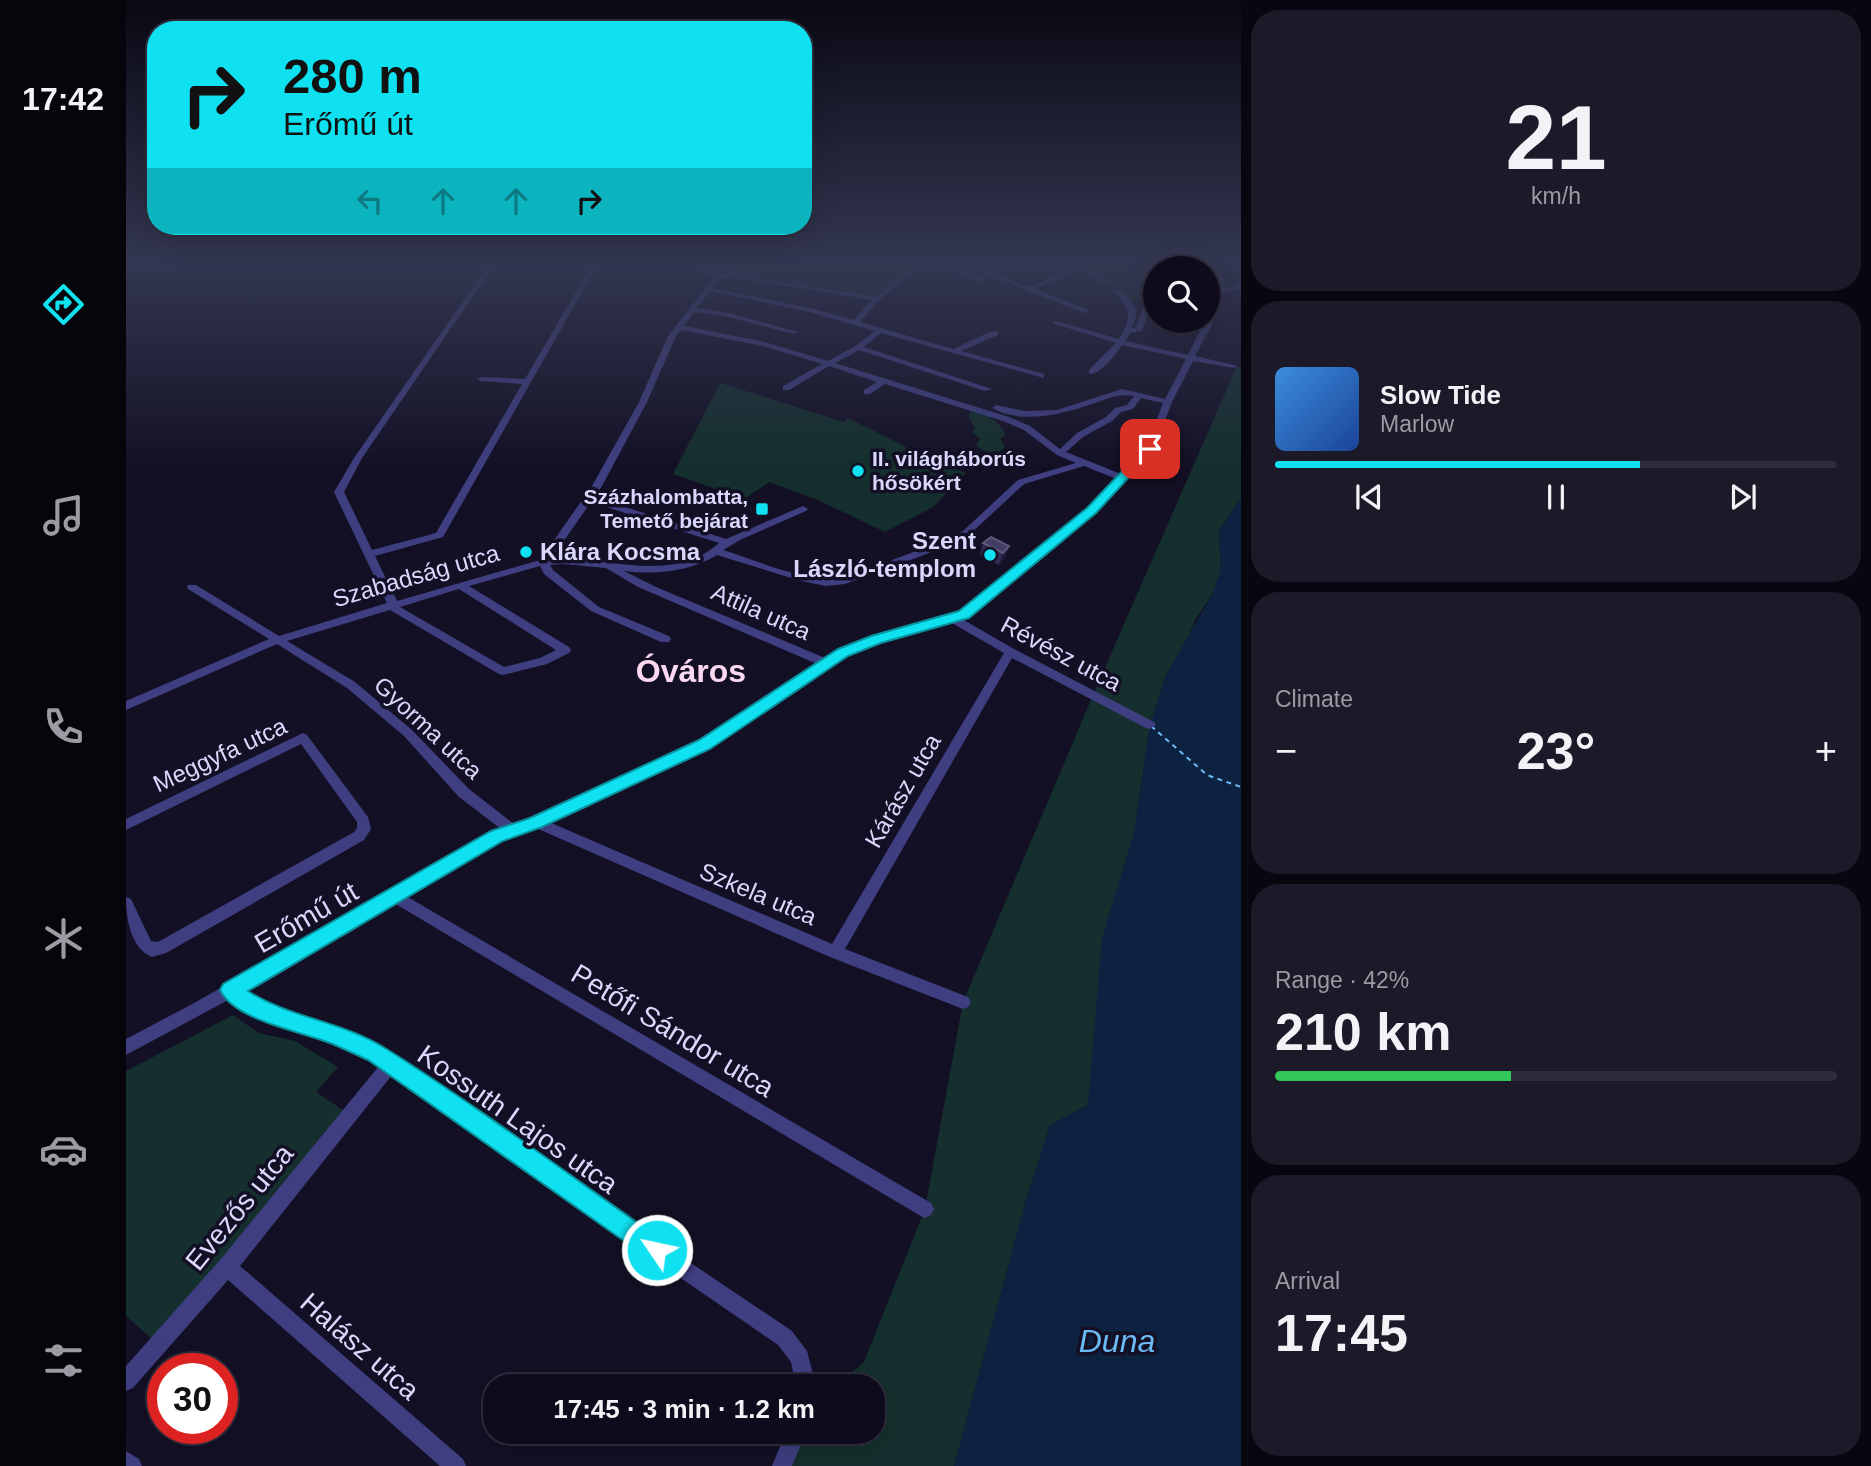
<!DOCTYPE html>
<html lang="en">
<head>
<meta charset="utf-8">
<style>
  :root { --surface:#0e0c1c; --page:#1c1a29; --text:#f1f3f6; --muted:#9b9ba3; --line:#2e2c3b; --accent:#0fe1f1 }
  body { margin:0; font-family:Helvetica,sans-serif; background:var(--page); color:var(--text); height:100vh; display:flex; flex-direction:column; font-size:26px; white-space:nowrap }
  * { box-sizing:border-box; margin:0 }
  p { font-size:23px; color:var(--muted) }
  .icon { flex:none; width:38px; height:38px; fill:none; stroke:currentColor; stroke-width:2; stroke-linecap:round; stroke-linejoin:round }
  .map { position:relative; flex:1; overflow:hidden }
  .sheet { display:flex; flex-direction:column; gap:10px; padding:10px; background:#08070f; width:630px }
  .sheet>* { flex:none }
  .guide { position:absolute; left:21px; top:21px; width:665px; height:214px; border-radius:28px; box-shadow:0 7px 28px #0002,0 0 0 2px var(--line); background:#0fe1f1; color:#111; overflow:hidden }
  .tools { position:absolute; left:1017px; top:256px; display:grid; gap:14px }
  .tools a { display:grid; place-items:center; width:77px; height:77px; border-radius:50%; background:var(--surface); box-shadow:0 7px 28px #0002,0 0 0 2px var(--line); font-size:35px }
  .speed { position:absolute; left:21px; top:1353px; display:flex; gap:14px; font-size:35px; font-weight:700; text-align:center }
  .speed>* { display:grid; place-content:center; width:91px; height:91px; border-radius:50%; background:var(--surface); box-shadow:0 7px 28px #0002,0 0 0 2px var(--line); line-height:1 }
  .speed .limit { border:10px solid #d22; background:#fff; color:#111 }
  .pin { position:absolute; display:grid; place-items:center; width:60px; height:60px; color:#fff; margin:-30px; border-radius:14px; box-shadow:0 4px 10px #0006 }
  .me { position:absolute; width:77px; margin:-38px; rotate:304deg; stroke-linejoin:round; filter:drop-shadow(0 0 5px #0008) }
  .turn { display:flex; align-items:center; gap:24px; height:147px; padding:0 21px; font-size:32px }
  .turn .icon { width:91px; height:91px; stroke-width:2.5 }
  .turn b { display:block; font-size:49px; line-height:60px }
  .lanes { display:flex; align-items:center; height:66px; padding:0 21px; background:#0003; justify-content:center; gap:35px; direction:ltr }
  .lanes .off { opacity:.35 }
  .big { font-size:52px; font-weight:700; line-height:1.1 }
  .sheet .card { flex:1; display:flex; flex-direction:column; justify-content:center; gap:10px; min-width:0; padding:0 24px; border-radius:28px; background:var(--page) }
  .sheet .dial { align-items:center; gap:0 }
  .dial b { font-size:91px; line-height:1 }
  .song { display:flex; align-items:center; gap:21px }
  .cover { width:84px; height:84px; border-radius:10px; background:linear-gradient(135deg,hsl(210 70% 55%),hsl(220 70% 35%)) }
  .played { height:7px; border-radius:4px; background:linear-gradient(90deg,var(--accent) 65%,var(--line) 65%) }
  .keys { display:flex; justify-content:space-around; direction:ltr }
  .heat { display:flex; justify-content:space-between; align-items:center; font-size:38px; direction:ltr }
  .charge { height:10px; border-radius:5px; background:linear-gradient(90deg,#34c759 42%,var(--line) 0) }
  .trip { position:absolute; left:357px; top:1374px; width:402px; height:70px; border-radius:28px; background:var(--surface); box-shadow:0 7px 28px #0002,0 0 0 2px var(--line); font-weight:700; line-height:70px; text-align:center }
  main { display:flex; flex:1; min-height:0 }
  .tab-bar { display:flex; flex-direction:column; width:126px; justify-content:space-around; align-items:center; background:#06050b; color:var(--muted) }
  .tab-bar .icon { width:49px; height:49px }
  .tab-bar .selected { color:var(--accent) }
  .tab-bar b { font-size:32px; color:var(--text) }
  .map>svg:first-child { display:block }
</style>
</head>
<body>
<main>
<nav class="tab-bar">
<b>17:42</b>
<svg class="icon selected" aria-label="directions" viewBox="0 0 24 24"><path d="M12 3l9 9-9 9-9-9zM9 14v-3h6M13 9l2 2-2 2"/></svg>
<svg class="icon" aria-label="music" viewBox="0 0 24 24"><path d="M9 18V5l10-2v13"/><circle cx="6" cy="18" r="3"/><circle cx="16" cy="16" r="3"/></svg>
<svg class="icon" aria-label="phone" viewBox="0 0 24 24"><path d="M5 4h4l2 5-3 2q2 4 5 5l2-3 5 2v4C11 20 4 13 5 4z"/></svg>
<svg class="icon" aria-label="climate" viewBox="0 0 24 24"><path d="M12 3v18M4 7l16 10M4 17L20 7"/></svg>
<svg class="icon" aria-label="car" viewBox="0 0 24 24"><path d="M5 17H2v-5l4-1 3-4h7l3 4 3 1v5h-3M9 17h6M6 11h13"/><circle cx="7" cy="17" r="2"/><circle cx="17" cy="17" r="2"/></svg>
<svg class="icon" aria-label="filters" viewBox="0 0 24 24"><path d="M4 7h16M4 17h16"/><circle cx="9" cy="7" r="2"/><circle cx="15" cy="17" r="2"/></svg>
</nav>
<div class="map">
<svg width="1115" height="1466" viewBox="0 0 1115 1466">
  <rect width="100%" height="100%" fill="#131025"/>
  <g fill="#142f2d">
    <polygon points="612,264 787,264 788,267 749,298 619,274 609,268"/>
    <polygon points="948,264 980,264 1009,274 1029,274 1029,302 1004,301 980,280"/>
    <polygon points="1111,366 1115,367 1115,499 1093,531 1095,570 1087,593 1070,619 1024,725 1008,833 971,1032 962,1105 924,1125 901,1197 828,1466 656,1466 670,1432 747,1432 747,1386 686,1386 713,1383 738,1362 799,1209 837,1002 967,695"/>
    <polygon points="594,383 718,422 722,418 806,460 840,473 807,507 759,532 692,500 643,482 619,499 547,474"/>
    <path d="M844 411C858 413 875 421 879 435L874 439 879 446 873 453 864 454 850 446 854 439 846 432 849 428 843 418Z"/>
    <polygon points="107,1015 133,1033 169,1041 212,1067 190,1092 226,1116 33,1345 0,1316 0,1071"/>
  </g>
  <polygon fill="#0d2241" points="1115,499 1115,1466 828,1466 901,1197 924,1125 962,1105 976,938 1008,833 1024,725 1040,675 1087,593 1095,570 1093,531"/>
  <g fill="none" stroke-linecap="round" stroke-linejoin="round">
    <polyline stroke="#6bbaf6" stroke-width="2" stroke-dasharray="5 4.5" stroke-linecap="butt" points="1025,726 1081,775 1115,787"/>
    <g fill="#3f3e81" fill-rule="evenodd">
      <path d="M363 264H369L236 458 218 492 246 550 310 533 396 384 355 381 351 379 355 377 399 379 466 264H472L317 537 249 556 271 601 414 560 466 486 513 402 542 336 588 277 581 273 584 270 568 264C579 264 596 266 606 269L609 274 750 297 787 267V264H793L792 269 753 300 734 322 827 349 866 331H872V335L835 351 918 374V378L755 333 738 347 866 389 859 391 733 350 709 363 883 417 904 426 934 449 951 433 980 417 989 408 1001 405 1008 396C993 393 981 399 966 404 936 414 896 425 866 408L870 405 899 411 931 410 996 389 1039 399 1060 359 996 345C988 356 977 373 963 374V370L990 343 926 323 930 321 993 339C1005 319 1007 308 986 291V289C995 289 1008 300 1010 311 1011 317 1008 323 1006 328L1010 327 1019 303 1026 305 1016 331 1004 333 999 341 1062 355 1079 320H1082C1082 299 1097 294 1088 269L1093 268 1098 280V288L1110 286 1113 283H1115V289L1097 293 1084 328 1069 356 1112 366 1108 368 1067 361 1046 402 1027 451 969 513 853 610 836 619 888 649 1028 722 1030 725 1024 729 1020 728 886 658 719 949 842 997 845 1002 842 1007 837 1009 704 957 410 828 376 840 280 896 805 1203 808 1209 805 1215 799 1218 793 1215 268 903 118 990 142 1006 204 1025 255 1047 446 1183 666 1331 681 1351 690 1386H670L665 1362 652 1345 434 1195 266 1075 114 1266 337 1459 340 1466H314L102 1280 7 1388 0 1391V1366L94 1260 253 1066C219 1041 175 1034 137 1019 125 1014 114 1005 104 999L0 1055V1039L70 1002 366 832 375 829 333 797 278 736 221 688 151 644 0 710V701L143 639 62 589 61 587 62 585H70L153 636 261 603 208 492 228 458ZM595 270 601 271 602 273 595 275 588 272ZM604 277H605L746 300 728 320 684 308 586 288 593 279ZM584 291 683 312 749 331 731 345 702 361 639 342 558 326 568 312 603 317 668 334 672 332 603 313 571 308ZM555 330 637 346 696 364 657 386V390H663L703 366 751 382 738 390V394H744L759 384 877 421 898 430 931 455 950 463 892 480 837 531 817 541 718 578C677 582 635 562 597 550L616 539 680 511 682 509 677 506 600 539 477 500 474 501V505L593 543C546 585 481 556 426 558L476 486 521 402 550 336ZM1015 398 1037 403 1020 448 995 474 940 452 957 437 986 421 995 412 1007 409ZM958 466 991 479 963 509 845 606C799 629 743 629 699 658L530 587 498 571C531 575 562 572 591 555L675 581 700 586 719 584 825 545 843 535 898 484ZM438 564 480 568 512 587 691 664 574 741 388 824 343 789 286 730 229 682 161 641 264 610 373 674 377 675 421 664 443 653 445 650 443 647 343 586 414 566 418 574 465 611 535 642H543L545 639 543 636 473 607 427 570 424 565ZM333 589 430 650 414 658 378 667 274 607ZM826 623 878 653 706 944 423 822 582 747 721 655 753 642Z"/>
      <polygon points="810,264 818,264 851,277 880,264 888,264 870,274 903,287 948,268 943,264 951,264 981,281 976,282 953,270 909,289 961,309 962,311 958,313 865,276 851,282"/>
      <polygon points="1025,264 1040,264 1056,268 1039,268"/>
      <path d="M177 733 181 735 242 817 245 829 238 840 40 953 26 957C4 948 0 917 0 897L5 899 25 941 32 942 228 832 231 828V822L175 744 0 830V819Z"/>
      <polygon points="660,1432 680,1432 666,1466 646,1466"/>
      <polygon points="0,1451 13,1459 16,1466 0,1466"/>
    </g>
  </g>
  <polygon fill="#312b52" points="857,543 883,546 879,558 873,565 854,555"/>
  <polygon fill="#1d1838" points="883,546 879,558 873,565 877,553"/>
  <polygon fill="#433d64" stroke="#5b567c" stroke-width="2" points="865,537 883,546 877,553 857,543"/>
  <linearGradient id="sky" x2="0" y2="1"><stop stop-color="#0a0914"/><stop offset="0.56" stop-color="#333751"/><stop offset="1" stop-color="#333751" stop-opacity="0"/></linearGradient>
  <rect width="1115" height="469" fill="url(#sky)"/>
  <path fill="#0fe1f1" stroke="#0a929d" stroke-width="2" d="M1020 446 1029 449 970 513 843 618 755 643 722 656 584 749 416 827 377 841 122 991C164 1018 216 1021 259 1048 353 1107 447 1178 539 1242L543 1250 539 1258 531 1262 522 1258 242 1060C228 1054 215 1047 201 1042 173 1031 108 1020 94 990L97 984 365 831 404 818 573 740 712 649 745 636 833 611 961 508Z"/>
  <g fill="#0fe1f1" stroke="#131025" stroke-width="2.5">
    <circle cx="732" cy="471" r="7"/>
    <rect x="629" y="502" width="14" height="14" rx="3.5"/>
    <circle cx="400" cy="552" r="7"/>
    <circle cx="864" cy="555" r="7"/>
  </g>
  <g text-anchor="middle" stroke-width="7" stroke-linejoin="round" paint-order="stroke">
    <g font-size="21" font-weight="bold" fill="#dad7fd" stroke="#131025" text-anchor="start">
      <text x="746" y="466">II. világháborús<tspan x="746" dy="24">hősökért</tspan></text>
      <text x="622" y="504" text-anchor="end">Százhalombatta,<tspan x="622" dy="24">Temető bejárat</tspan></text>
    </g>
    <g font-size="24" font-weight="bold" fill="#dad7fd" stroke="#131025" text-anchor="end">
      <text x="850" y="549">Szent<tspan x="850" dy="28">László-templom</tspan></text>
      <text x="414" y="560" text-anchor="start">Klára Kocsma</text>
    </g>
    <g font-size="24" fill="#dad7fd" stroke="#131025">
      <text transform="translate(290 576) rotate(-16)" y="8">Szabadság utca</text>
      <text transform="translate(635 612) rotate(24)" y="8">Attila utca</text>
      <text transform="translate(935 654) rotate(28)" y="8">Révész utca</text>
      <text transform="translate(302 728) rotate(43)" y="8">Gyorma utca</text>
      <text transform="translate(94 755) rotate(-25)" y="8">Meggyfa utca</text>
      <text transform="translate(777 791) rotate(-60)" y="8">Kárász utca</text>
      <text transform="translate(632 894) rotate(23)" y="8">Szkela utca</text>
    </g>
    <g font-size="28" fill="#dad7fd" stroke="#131025">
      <text transform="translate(180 917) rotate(-30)" y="10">Erőmű út</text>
      <text transform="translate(547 1030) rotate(31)" y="10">Petőfi Sándor utca</text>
      <text transform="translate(392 1119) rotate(35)" y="10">Kossuth Lajos utca</text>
      <text transform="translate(113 1207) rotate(-51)" y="10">Evezős utca</text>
      <text transform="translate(234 1346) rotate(41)" y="10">Halász utca</text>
    </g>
    <g font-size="32" font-weight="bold" fill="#fdd9f1" stroke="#131025">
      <text x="565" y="682">Óváros</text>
    </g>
    <g font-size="32" font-style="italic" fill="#6bbaf6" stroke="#131025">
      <text x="991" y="1352">Duna</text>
    </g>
  </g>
</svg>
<div class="tools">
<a><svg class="icon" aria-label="search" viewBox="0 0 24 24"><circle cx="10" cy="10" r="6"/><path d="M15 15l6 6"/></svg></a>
</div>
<div class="speed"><div class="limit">30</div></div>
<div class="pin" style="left:1024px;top:449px;background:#d93025"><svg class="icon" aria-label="arrive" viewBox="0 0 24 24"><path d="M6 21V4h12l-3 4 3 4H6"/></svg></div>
<svg class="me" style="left:531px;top:1250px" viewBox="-20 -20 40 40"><circle r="17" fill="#0fe1f1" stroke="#fff" stroke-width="3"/><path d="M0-11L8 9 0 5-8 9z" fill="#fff"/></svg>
<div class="trip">17:45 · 3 min · 1.2 km</div>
<div class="guide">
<div class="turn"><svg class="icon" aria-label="right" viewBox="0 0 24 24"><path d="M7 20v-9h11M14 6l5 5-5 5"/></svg><div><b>280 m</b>Erőmű út</div></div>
<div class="lanes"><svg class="icon off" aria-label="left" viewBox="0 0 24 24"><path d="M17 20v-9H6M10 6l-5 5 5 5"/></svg><svg class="icon off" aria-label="ahead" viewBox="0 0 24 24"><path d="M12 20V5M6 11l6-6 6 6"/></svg><svg class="icon off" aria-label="ahead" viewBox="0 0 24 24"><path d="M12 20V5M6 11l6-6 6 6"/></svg><svg class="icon" aria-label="right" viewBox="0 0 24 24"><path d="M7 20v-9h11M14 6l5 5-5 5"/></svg></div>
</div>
</div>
<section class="sheet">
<div class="card dial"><b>21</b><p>km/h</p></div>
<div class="card">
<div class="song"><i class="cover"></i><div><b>Slow Tide</b><p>Marlow</p></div></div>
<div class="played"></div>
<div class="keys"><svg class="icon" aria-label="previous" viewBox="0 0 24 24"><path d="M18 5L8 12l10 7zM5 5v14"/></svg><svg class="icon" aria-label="pause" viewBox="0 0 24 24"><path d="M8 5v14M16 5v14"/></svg><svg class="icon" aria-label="next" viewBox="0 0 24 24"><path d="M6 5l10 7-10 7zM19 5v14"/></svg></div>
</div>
<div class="card"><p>Climate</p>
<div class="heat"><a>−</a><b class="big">23°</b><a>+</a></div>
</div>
<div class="card"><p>Range · 42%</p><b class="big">210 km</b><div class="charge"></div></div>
<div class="card"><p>Arrival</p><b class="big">17:45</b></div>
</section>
</main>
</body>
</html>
